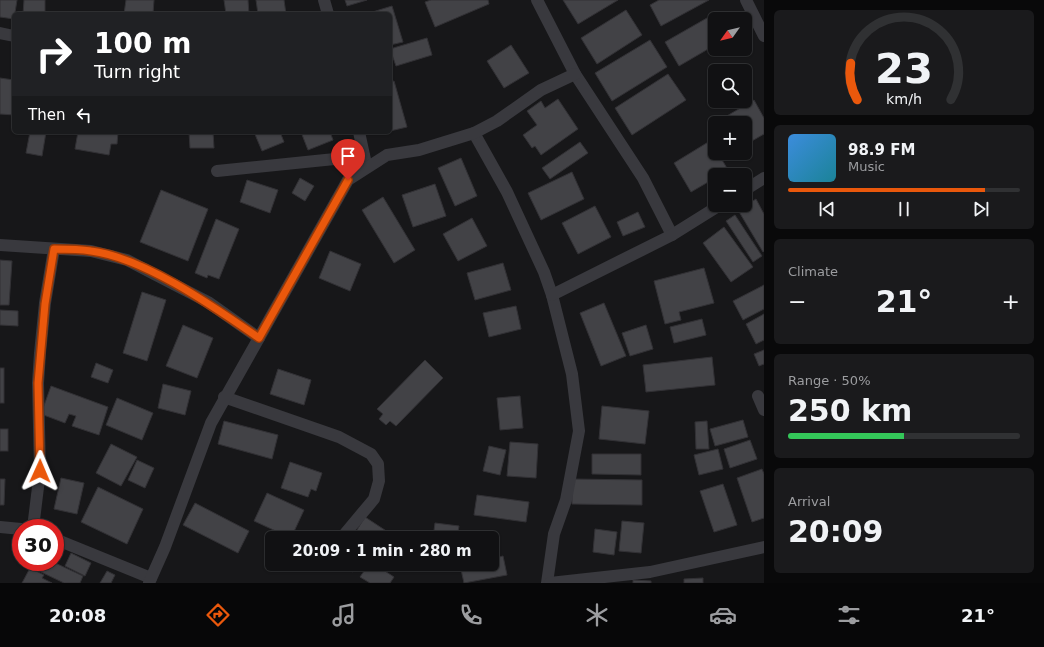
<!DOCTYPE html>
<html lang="en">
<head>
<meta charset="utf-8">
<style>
  :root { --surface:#111113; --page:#1a1a1c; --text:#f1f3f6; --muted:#9c9da0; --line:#303133; --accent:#ea580c }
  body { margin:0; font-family:"DejaVu Sans",sans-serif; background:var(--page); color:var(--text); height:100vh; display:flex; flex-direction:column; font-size:15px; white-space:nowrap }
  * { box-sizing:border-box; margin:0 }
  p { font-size:13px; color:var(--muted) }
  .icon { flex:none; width:22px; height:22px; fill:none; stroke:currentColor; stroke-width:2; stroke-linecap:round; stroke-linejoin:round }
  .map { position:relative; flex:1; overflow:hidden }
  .details { display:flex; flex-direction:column; gap:10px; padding:10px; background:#09090a; width:280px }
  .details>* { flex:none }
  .banner { position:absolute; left:12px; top:12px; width:380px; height:122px; border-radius:6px; box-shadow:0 1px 3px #0004,0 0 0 1px var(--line); background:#202124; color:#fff; overflow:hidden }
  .needle { width:26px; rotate:236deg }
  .fabs { position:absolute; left:708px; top:12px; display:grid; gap:8px }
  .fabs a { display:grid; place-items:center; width:44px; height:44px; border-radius:6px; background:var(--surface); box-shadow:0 1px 3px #0004,0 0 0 1px var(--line); font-size:20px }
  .speed { position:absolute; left:12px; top:519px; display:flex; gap:8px; font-size:20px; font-weight:700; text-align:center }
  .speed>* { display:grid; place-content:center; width:52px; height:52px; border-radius:50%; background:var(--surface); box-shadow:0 1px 3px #0004,0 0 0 1px var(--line); line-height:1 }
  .speed .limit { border:6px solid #d22; background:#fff; color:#111 }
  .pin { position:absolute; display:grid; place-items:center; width:34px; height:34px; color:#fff; margin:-41px -17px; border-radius:50% 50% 50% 0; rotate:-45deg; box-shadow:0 0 4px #0007 }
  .pin .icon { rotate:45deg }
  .me { position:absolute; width:44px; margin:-22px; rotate:1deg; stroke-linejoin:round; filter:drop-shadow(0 0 3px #0008) }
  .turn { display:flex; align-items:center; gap:14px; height:84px; padding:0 16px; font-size:18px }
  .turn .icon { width:52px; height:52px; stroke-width:2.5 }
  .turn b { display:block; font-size:28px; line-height:34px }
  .then { display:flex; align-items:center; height:38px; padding:0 16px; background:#0003; gap:8px; font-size:15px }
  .big { font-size:30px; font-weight:700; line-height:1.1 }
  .details .widget { flex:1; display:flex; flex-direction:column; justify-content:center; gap:6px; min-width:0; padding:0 14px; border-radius:6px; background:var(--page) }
  .details .dial { align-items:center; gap:0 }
  .dial svg { height:104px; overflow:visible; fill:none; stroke:var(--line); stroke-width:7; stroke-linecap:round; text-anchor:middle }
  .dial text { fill:var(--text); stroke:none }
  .song { display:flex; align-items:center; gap:12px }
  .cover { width:48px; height:48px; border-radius:6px; background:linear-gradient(135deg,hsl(210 70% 55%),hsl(190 70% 35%)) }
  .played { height:4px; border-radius:2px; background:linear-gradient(90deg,var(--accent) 85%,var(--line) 85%) }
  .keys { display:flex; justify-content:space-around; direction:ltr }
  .heat { display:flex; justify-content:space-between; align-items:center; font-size:22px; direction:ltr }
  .charge { height:6px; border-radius:3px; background:linear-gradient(90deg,#34c759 50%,var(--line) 0) }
  .trip { position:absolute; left:265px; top:531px; width:234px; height:40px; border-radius:6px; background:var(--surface); box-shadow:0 1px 3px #0004,0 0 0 1px var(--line); font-weight:700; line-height:40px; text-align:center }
  .tabs { display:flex; height:64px; justify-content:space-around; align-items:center; background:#070708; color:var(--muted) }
  .tabs .icon { width:28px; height:28px }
  .tabs .on { color:var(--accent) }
  .tabs b { font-size:18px; color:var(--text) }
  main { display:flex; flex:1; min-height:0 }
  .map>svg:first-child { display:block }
</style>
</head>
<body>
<main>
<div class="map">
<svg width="764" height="583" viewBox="0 0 764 583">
  <rect width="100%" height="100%" fill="#171719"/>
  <g fill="#424246" stroke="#323135">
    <polygon points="0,0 17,0 14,19 0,17"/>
    <polygon points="24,0 45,0 45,14 23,14"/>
    <polygon points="126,0 154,0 153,14 124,14"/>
    <polygon points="224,0 248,0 249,14 226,14"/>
    <polygon points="256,0 284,0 286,14 258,14"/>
    <polygon points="345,0 367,0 347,6"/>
    <polygon points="431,0 488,0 489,4 435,27 425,2"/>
    <polygon points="563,0 618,0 578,24"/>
    <polygon points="659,0 709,0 661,26 650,5"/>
    <polygon points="392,6 403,42 390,45 390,14 366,14"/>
    <polygon points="626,10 642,35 597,64 581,38"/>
    <polygon points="707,18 715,31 715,45 679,66 665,42"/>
    <polygon points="427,38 432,55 396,66 390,49"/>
    <polygon points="650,40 667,67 612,101 595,73"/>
    <polygon points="511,45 529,73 504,88 487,61"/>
    <polygon points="668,74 686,100 632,135 615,108"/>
    <polygon points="0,78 14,80 14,115 0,114"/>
    <polygon points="394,81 407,127 390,131 390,82"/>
    <polygon points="558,99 578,129 541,155 535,146 532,148 523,135 537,125 527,111 541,101 545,108"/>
    <polygon points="754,100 764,118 764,134 745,145 745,123 715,123"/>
    <polygon points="715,123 715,134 710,126"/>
    <polygon points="30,132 46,132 42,156 26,153"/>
    <polygon points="78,132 118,132 117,144 111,144 109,155 75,149"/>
    <polygon points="189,132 213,132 214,148 190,148"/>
    <polygon points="254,132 280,132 284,142 262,151"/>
    <polygon points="301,132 330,132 333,140 308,150"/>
    <polygon points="710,141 715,148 715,153 718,153 728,170 719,175 715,175 715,178 691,192 674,163"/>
    <polygon points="580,142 588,153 550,179 542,168"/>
    <polygon points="461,158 477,196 455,206 438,168"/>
    <polygon points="572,172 584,199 541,220 528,193"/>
    <polygon points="300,178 314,186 305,201 292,193"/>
    <polygon points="247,180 278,190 270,213 240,202"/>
    <polygon points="435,184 446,216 413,227 402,195"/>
    <polygon points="161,190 208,209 188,261 140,242"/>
    <polygon points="383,197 415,250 394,263 362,210"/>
    <polygon points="756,199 764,214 764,251 763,252 738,210"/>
    <polygon points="595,206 611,237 578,254 562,223"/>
    <polygon points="638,212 645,227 623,236 617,222"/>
    <polygon points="735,215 762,256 753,262 726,221"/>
    <polygon points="472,218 487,246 458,261 443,234"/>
    <polygon points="216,219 239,229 219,279 208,275 207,278 195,273"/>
    <polygon points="724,227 753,267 731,282 703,243"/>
    <polygon points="330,251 361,264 350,291 319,278"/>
    <polygon points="0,260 12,261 9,305 0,305"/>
    <polygon points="503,263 511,290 475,300 467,273"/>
    <polygon points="704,268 714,303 679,312 681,320 665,324 654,281"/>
    <polygon points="764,285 764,309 743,320 733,301"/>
    <polygon points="142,292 166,300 147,361 123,353"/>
    <polygon points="604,303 626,356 601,366 580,313"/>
    <polygon points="516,306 521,329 489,337 483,313"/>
    <polygon points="0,310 18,311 18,326 0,325"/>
    <polygon points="764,314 764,340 756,344 746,324"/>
    <polygon points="702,319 706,335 674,343 670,327"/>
    <polygon points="183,325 213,338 197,378 166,366"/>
    <polygon points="646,325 653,349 630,356 622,333"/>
    <polygon points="764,350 764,364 759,366 754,354"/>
    <polygon points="712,357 715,385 646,392 643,365"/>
    <polygon points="425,360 443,378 396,426 390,421 386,425 379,419 383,414 377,409"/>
    <polygon points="96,363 113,370 108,383 91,377"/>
    <rect x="0" y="368" width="4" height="35"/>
    <polygon points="278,369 311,380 304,405 270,394"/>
    <polygon points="163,384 191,391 185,415 158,408"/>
    <polygon points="51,386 108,407 99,435 72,426 76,416 69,414 65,423 41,414"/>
    <polygon points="520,396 523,428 500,430 497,398"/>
    <polygon points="117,398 153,413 142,440 106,425"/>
    <polygon points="602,406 649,411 645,444 599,439"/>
    <polygon points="743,420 748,437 715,446 710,429"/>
    <polygon points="224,421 278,435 272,459 218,444"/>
    <polygon points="707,421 709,449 696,449 695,422"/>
    <rect x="0" y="429" width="8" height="22"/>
    <polygon points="750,440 757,459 730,468 724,449"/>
    <polygon points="510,442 538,444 536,478 507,476"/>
    <polygon points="111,444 137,457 121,486 96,473"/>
    <polygon points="489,446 506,450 500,475 483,471"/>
    <polygon points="718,449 723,469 699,475 694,455"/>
    <polygon points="592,454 641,454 641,475 592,474"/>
    <polygon points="137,460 154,468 145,488 128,480"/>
    <polygon points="290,462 322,473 316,491 311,489 308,497 281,488"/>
    <polygon points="762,469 764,474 764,518 752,522 737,478"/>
    <polygon points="61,478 84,483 77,514 54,509"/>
    <polygon points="0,479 5,479 4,505 0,505"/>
    <polygon points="572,479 642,480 642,505 572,504"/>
    <polygon points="723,484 737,525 714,532 700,491"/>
    <polygon points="98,487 143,509 127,544 81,522"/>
    <polygon points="267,493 304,510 291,538 254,521"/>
    <polygon points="477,495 529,502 526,522 474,515"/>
    <polygon points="195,503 249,531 238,553 183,525"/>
    <polygon points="365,517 397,538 352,538"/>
    <polygon points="622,521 644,523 641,553 619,551"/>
    <polygon points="435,523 459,526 457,538 433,538"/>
    <polygon points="595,529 617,532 614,555 593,552"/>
    <polygon points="71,553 91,563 85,576 65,566"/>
    <polygon points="503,556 507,575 464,583 460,565 492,564 492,559"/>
    <polygon points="43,562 53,562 83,576 80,583 64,583 39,571"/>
    <polygon points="340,564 359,564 353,572"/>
    <polygon points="369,564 374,564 394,577 390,583 370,583 360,577"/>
    <polygon points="393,564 401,564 399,568"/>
    <polygon points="430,564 454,564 454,571 430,568"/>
    <polygon points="30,568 44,575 42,578 52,583 22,583"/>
    <polygon points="107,571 115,575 111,583 100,583"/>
    <polygon points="703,578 703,583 684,583 684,579"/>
    <polygon points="633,580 651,581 651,583 633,583"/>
  </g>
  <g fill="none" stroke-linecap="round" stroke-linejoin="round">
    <g stroke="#39393e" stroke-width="12">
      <polyline points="324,0 328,14"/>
      <polyline points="537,0 575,74 643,178 672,235"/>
      <polyline points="746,0 764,36"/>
      <polyline points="0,33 14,36"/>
      <polyline points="359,132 366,164"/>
      <polyline points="474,133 507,192 544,272 552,295 572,374 579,431 566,500 554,534 547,583"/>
      <polyline points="217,171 364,156"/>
      <polyline points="745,190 764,178"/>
      <polyline points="0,245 91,251 127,260 208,302 259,338"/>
      <polyline points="552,295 672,235 720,205"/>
      <polyline points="758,396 764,410"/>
      <polyline points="224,397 339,437 371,454 378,464 379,481 374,499 343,536"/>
      <polyline points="0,527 21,529"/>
      <polyline points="33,528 40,471 38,383 40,353 45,303 54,249"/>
      <polyline points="55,539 151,578"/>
      <polyline points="149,583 165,547 211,423 348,180 387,155 419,150 474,133 497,121 541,90 575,74"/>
      <polyline points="550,583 650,572 764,547"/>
    </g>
  </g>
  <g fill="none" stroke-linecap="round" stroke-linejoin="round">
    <defs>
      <path id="route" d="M40 471 38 383 45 304 54 249C66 249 79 249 91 251 145 258 214 307 259 338L348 180"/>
    </defs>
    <use href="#route" stroke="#983908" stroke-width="10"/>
    <use href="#route" stroke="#ea580c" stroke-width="7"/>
  </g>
</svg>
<div class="fabs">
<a><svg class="needle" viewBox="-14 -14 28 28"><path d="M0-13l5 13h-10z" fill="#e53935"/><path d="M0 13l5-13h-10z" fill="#9c9da0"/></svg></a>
<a><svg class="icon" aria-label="search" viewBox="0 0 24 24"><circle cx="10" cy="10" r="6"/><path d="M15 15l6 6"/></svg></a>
<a>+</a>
<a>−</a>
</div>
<div class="speed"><div class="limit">30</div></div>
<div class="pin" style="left:348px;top:180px;background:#d93025"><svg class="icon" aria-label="arrive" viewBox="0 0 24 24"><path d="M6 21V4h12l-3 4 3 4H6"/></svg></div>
<svg class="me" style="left:40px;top:471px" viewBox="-20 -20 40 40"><path d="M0-17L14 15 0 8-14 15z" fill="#ea580c" stroke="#fff" stroke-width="4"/></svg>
<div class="trip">20:09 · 1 min · 280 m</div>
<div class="banner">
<div class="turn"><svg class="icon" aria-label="right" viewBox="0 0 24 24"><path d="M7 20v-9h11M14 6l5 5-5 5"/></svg><div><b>100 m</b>Turn right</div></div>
<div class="then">Then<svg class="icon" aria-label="left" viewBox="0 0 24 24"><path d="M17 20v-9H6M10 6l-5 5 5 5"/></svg></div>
</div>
</div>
<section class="details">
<div class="widget dial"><svg viewBox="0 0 100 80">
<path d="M14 69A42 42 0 1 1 86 69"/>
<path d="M14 69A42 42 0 0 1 9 41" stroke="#ea580c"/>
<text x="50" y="56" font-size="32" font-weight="700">23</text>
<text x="50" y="72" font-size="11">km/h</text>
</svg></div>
<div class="widget">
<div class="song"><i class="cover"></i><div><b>98.9 FM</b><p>Music</p></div></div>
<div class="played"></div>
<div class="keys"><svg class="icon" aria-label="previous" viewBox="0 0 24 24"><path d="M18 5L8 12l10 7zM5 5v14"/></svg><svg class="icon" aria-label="pause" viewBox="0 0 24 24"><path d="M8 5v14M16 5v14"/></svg><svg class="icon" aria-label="next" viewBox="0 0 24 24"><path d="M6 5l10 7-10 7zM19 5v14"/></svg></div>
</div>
<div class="widget"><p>Climate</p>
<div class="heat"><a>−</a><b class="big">21°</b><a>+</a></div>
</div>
<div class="widget"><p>Range · 50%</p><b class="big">250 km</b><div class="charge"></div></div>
<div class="widget"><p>Arrival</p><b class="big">20:09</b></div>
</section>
</main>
<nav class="tabs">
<b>20:08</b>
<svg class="icon on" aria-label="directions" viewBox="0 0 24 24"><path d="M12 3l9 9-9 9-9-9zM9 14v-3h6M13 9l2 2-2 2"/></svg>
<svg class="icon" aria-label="music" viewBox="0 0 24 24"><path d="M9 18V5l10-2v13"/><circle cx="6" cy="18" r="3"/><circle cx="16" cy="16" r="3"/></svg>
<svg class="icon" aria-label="phone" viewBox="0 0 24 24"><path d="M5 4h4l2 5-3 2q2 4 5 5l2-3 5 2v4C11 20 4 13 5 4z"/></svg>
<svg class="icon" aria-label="climate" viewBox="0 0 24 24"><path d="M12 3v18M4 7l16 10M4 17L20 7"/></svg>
<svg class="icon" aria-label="car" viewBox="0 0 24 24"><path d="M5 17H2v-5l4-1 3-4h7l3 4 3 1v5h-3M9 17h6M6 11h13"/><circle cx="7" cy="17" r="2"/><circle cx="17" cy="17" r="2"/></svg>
<svg class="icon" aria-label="filters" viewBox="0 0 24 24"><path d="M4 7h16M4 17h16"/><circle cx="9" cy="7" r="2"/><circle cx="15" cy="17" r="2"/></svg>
<b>21°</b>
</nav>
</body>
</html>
